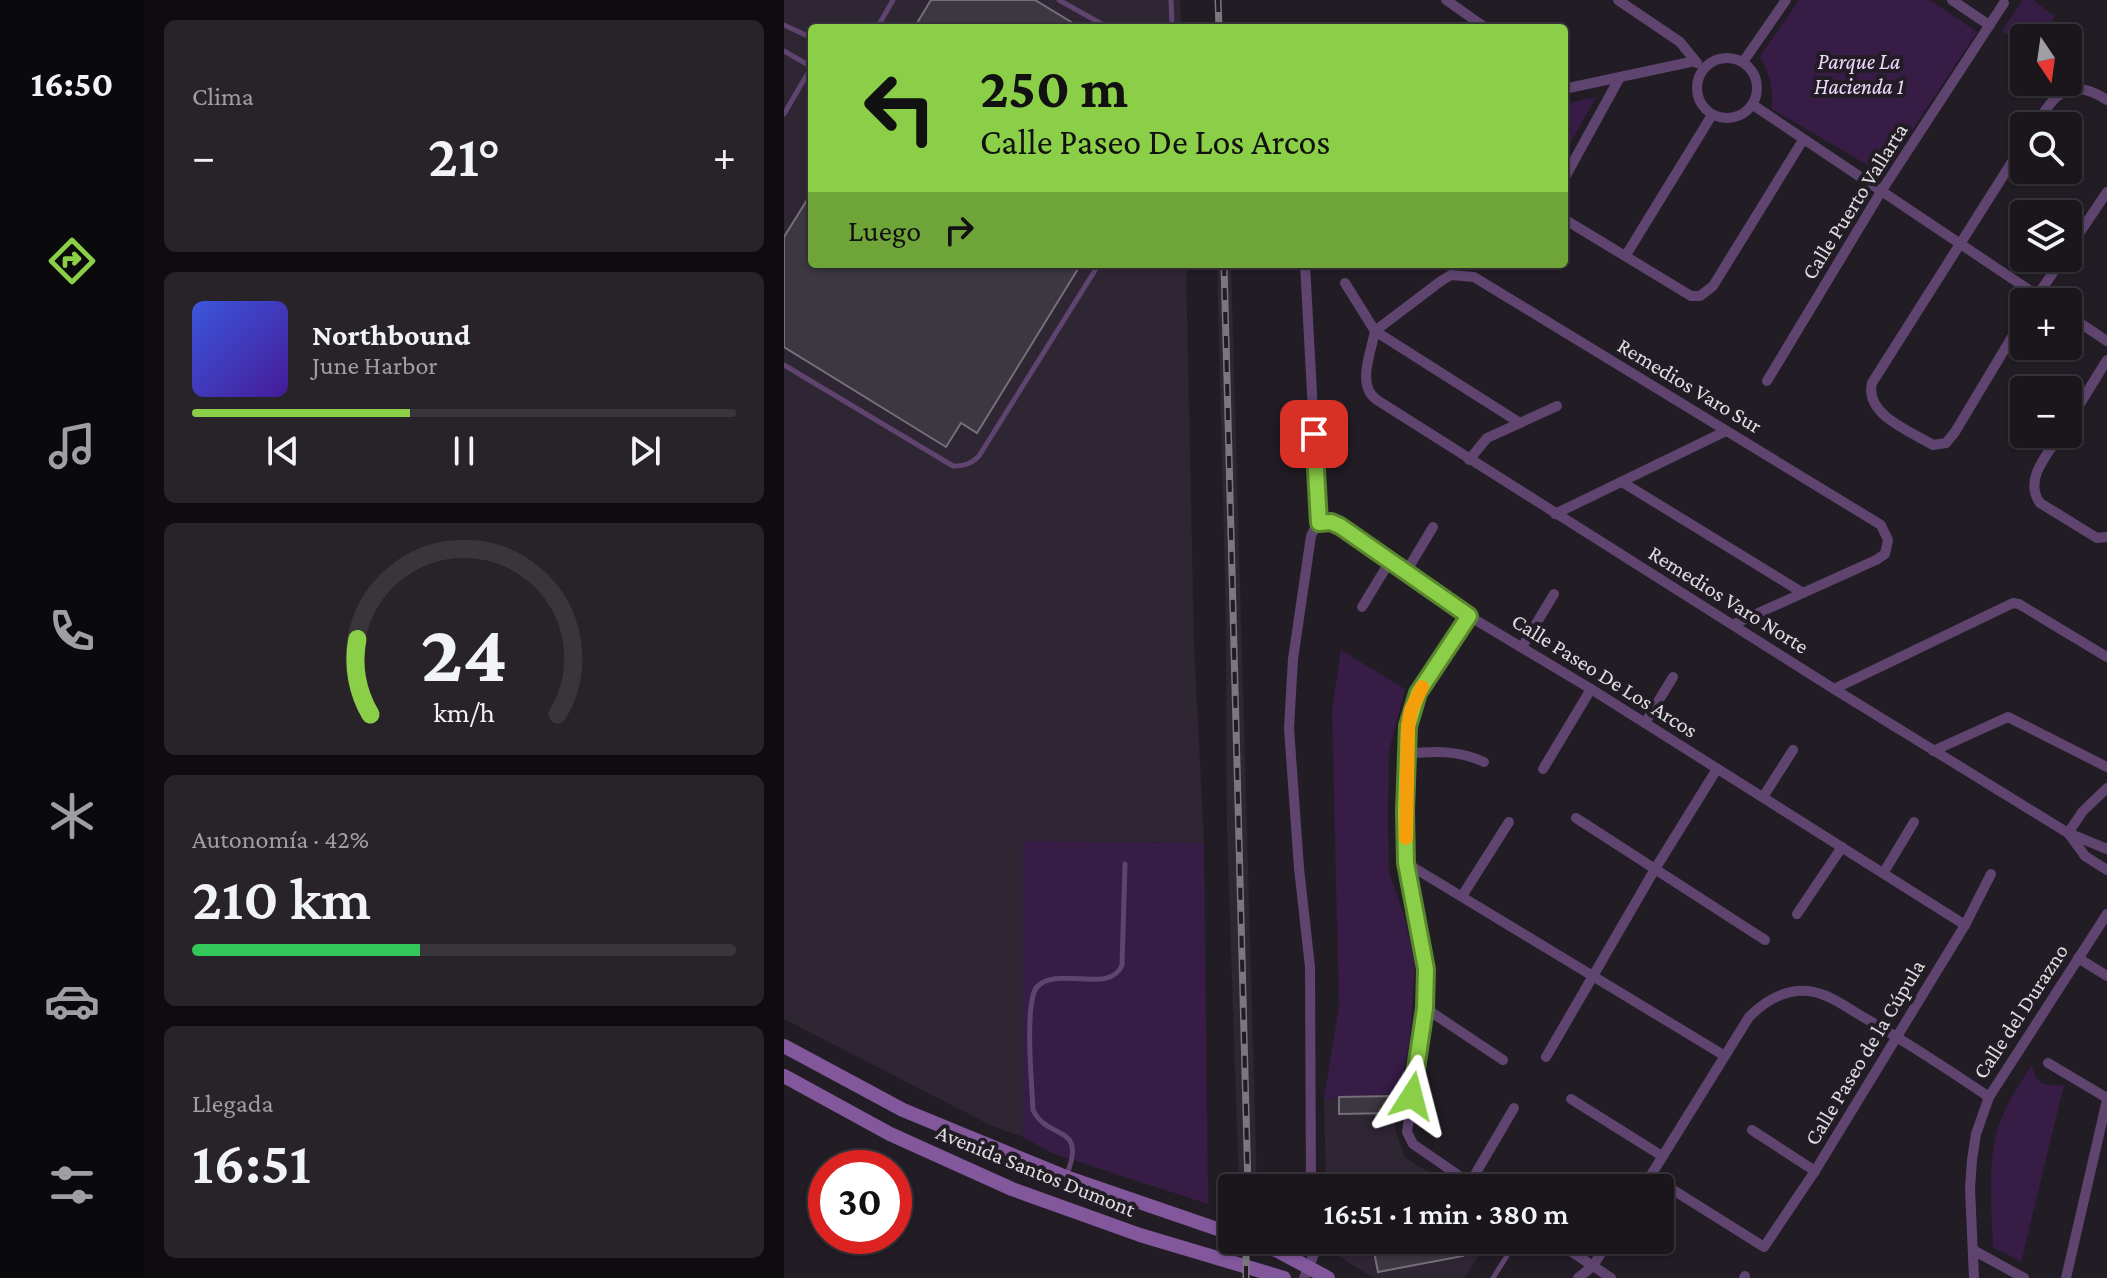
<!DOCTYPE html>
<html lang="es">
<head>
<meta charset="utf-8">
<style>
  :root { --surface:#1a161c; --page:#272329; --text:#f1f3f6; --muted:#9f9fa3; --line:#38353b; --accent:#8bce47 }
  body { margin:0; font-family:"Crimson Pro",serif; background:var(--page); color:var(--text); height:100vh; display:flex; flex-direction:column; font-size:30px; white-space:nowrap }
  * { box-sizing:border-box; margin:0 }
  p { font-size:26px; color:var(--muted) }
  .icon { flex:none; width:44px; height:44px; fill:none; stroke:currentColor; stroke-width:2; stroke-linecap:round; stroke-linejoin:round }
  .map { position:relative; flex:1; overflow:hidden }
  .side { display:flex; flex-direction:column; gap:20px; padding:20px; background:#0e0c0f; width:640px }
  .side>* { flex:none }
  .banner { position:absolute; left:24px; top:24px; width:760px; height:244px; border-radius:8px; box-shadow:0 2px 6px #0004,0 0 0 2px var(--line); background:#8bce47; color:#111; overflow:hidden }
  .needle { width:52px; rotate:167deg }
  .tools { position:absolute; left:1226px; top:24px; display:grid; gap:16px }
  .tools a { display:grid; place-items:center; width:72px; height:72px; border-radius:8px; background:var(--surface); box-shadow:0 2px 6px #0004,0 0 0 2px var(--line); font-size:40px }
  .speed { position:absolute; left:24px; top:1150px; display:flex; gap:16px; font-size:40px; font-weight:700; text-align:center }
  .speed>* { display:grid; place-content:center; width:104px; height:104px; border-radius:50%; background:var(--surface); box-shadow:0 2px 6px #0004,0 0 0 2px var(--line); line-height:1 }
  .speed .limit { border:12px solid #d22; background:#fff; color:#111 }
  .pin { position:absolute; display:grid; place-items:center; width:68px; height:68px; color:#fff; margin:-34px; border-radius:16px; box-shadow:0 4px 12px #0006 }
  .me { position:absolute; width:88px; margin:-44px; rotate:9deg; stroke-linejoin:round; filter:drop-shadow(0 0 6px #0008) }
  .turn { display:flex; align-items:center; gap:28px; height:168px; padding:0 40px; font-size:36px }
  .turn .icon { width:104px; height:104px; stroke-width:2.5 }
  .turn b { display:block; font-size:56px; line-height:68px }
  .then { display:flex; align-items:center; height:76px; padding:0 40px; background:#0003; gap:16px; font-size:30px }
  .big { font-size:60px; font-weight:600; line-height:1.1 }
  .side .widget { flex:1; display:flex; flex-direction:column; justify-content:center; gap:12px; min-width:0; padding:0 28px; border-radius:12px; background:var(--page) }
  .side .dial { align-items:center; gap:0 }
  .dial svg { height:208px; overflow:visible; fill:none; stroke:var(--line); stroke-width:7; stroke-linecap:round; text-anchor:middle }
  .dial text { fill:var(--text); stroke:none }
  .song { display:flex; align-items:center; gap:24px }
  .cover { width:96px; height:96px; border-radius:12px; background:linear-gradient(135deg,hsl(230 70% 55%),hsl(260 70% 35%)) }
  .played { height:8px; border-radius:4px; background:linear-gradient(90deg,var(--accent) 40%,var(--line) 40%) }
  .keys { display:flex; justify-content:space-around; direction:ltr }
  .heat { display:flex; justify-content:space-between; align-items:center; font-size:44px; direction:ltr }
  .charge { height:12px; border-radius:6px; background:linear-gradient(90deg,#34c759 42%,var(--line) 0) }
  .trip { position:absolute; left:434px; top:1174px; width:456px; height:80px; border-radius:8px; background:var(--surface); box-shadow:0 2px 6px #0004,0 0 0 2px var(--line); font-weight:600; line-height:80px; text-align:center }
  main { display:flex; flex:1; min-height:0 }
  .tabs { display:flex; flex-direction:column; width:144px; justify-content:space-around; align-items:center; background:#0a090b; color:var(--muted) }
  .tabs .icon { width:56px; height:56px }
  .tabs .active { color:var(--accent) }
  .tabs b { font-size:36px; color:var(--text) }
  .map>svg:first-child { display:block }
</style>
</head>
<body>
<main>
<nav class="tabs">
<b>16:50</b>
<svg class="icon active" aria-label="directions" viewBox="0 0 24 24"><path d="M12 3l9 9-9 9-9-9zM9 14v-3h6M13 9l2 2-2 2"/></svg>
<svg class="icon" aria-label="music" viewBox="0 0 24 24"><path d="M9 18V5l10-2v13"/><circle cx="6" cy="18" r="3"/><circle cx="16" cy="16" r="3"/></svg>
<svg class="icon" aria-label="phone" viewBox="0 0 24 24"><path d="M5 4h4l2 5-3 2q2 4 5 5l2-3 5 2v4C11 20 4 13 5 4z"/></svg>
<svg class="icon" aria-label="climate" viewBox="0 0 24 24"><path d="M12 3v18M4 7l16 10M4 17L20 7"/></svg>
<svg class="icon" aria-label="car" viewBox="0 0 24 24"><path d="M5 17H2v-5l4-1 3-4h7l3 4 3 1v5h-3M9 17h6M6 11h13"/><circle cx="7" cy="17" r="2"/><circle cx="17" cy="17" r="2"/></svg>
<svg class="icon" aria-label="filters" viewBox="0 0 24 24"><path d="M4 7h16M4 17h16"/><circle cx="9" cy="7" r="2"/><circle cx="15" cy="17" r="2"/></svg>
</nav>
<section class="side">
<div class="widget"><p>Clima</p>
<div class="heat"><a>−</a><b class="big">21°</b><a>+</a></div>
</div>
<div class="widget">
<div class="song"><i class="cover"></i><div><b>Northbound</b><p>June Harbor</p></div></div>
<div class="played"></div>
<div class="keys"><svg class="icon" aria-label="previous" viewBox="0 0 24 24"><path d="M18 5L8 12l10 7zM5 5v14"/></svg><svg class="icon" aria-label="pause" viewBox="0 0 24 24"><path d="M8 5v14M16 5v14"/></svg><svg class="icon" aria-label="next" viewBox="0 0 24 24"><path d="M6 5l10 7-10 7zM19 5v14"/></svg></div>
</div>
<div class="widget dial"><svg viewBox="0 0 100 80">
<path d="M14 69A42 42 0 1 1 86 69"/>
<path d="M14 69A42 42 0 0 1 9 40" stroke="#8bce47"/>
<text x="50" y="56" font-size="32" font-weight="700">24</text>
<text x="50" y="72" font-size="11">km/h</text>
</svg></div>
<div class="widget"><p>Autonomía · 42%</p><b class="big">210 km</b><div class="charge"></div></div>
<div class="widget"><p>Llegada</p><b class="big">16:51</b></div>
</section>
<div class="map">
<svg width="1323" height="1278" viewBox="0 0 1323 1278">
  <rect width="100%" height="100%" fill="#221d25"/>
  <g fill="#2e2633">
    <polygon points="0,0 396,0 397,28 28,28 28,264 402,264 410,645 420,843 239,841 239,1137 208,1126 0,1019"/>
    <polygon points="433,264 447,264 473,1188 455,1188 443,830 442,619"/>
    <polygon points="616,1093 610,1126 621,1158 670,1188 542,1188 540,1099"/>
    <polygon points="543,1240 705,1240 680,1278 590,1278 543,1249"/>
  </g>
  <g fill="#371c46">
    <path d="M1015 0H1146L1193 32 1099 174 988 109C989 88 986 75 976 56Z"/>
    <polygon points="1239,0 1249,0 1271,17 1258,38 1240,38 1240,47 1218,31"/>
    <polygon points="812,97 780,154 780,104"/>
    <polygon points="557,650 621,689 605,751 604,816 605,872 620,915 631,964 626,1039 616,1093 540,1099 555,1006 548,710"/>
    <polygon points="239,841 420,843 424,1204 268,1153 239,1137"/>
    <path d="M1248 1065C1251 1085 1261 1086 1280 1085L1237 1262 1209 1247C1208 1212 1204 1174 1211 1139 1217 1112 1233 1087 1248 1065Z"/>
  </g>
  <g fill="#3c3740" stroke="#756f79" stroke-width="2">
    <polygon points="147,0 251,0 297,28 130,28"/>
    <polygon points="28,192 28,264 297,264 193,433 177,423 162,447 0,347 0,237"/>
    <polygon points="610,1096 610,1113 555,1114 555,1097"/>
    <polygon points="552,1240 676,1240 679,1256 594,1272 589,1246 555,1253"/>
  </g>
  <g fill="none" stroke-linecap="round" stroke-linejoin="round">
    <g stroke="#5f446f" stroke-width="5">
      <polyline points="275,0 325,28"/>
      <polyline points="387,0 388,28"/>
      <polyline points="0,25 28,38"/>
      <polyline points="93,28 109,0"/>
      <polyline points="0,51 28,67"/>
      <polyline points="0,114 28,66"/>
      <path d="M0 365 169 466C180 466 187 464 195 456L315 264"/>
      <path d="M283 1174C303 1123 264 1141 249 1110 248 1086 240 1002 253 987 272 965 327 995 338 965L341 864"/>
      <polyline points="709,1278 733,1240"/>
    </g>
    <g stroke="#5f446f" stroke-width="10">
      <polyline points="662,0 702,28"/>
      <polyline points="834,0 896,42 913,63"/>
      <polyline points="1168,0 1205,25"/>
      <circle cx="943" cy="88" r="30"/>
      <polyline points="959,62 1002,0"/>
      <polyline points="780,89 911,61"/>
      <polyline points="969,105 1263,302"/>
      <path d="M1251 126C1271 94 1285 75 1323 100"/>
      <path d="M1240 143 1088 383C1080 415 1128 432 1149 445L1162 443 1171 432 1240 317"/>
      <polyline points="780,179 836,77"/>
      <polyline points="780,219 907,296 916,296 929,286 1019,140"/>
      <polyline points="1284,250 1323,192"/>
      <polyline points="842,255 928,115"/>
      <polyline points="521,264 535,523"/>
      <polyline points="561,283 591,331 736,423"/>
      <polyline points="1249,302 1279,258"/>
      <polyline points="1284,315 1323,341"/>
      <polyline points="983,381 1098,190 1220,3"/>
      <polyline points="1284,423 1323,360"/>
      <path d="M1277 434C1264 454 1239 479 1256 503L1313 538 1323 537"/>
      <polyline points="685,460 703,438 773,406"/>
      <polyline points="838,482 1019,593"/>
      <polyline points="771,514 942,431"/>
      <polyline points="622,572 649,527"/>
      <polyline points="578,607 606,561"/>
      <polyline points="685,616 634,693 624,726 621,811 622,863 642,969 641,1008 623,1132 629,1144 693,1188"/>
      <path d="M950 624 1092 560 1101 554 1104 540 1097 525 690 277 667 275 657 281 591 331C587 353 572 385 593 400L1050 689 1284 833 1323 849"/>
      <polyline points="738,647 770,594"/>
      <polyline points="1050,689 1229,603 1235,604 1323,657"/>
      <polyline points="861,723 889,677"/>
      <polyline points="1149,751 1224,717 1323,767"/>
      <path d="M622 754C650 751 674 750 700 762"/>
      <polyline points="759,769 807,689"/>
      <polyline points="979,797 1009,750"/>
      <polyline points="792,818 981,940"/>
      <polyline points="1284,833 1299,811 1323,788"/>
      <polyline points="1285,834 1301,856 1323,870"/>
      <polyline points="622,863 941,1056"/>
      <polyline points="1100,872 1130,822"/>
      <polyline points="678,896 725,822"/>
      <polyline points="1013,914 1058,847"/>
      <polyline points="1294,958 1323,976"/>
      <polyline points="641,1008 719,1060"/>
      <polyline points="762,1057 871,869 933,769"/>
      <polyline points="1264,1063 1323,1098"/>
      <polyline points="787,1099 878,1156"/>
      <polyline points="968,1130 1031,1171"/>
      <polyline points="867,1176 980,1247 1031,1171 1181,925 1207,874"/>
      <polyline points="686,1183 730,1108"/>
      <path d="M527 1188 526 967 515 868 505 728 509 659 527 536C533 521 542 519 556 526L685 616 807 689 1181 925"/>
      <path d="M859 1188 965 1017C981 1001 1000 989 1024 991 1043 993 1059 1005 1074 1014 1119 1040 1162 1068 1205 1097"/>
      <polyline points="770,1240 827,1278"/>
      <polyline points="1189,1250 1240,1278"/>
      <polyline points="520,1278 530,1254 532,1240"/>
      <polyline points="794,1278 809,1266 825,1240"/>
      <polyline points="960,1278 961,1276"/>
      <polyline points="1190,1278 1186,1189 1188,1160 1192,1134 1205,1097 1323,914"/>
      <polyline points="1282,1278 1323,1100"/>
    </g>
    <g stroke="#82579c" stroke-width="14">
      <polyline points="0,1046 119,1110 282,1177 448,1234"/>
      <polyline points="0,1076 106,1134 228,1189 356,1235 500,1278"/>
      <polyline points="464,1240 494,1251 544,1278"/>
    </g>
    <defs>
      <g id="rail">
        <polyline points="434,0 435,28"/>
        <polyline points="440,264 464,1188"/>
        <polyline points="462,1278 462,1240"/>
      </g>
    </defs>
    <use href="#rail" stroke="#7c777e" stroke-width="7"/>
    <use href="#rail" stroke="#221d25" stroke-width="4" stroke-dasharray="12" stroke-linecap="butt"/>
  </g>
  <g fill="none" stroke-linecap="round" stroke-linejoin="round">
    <defs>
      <polyline id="route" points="530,434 535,523 547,522 556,526 685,616 634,693 624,726 621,811 622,863 642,969 641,1008 628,1096"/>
    </defs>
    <use href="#route" stroke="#5a862e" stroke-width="20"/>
    <use href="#route" stroke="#8bce47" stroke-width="14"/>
    <polyline stroke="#f59e0b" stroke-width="14" points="622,838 624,726 627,710 638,687"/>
  </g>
  <g text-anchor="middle" stroke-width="8" stroke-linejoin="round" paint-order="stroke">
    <g font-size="22" font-style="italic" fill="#efd9fe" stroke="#221d25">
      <text x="1075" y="69">Parque La<tspan x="1075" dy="25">Hacienda 1</tspan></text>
    </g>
    <g font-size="22" fill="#e0dce2" stroke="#221d25">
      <text transform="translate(1070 201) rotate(-58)" y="8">Calle Puerto Vallarta</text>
      <text transform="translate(906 385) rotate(31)" y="8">Remedios Varo Sur</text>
      <text transform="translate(945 599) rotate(32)" y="8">Remedios Varo Norte</text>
      <text transform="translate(821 675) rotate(32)" y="8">Calle Paseo De Los Arcos</text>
      <text transform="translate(1236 1011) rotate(-57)" y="8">Calle del Durazno</text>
      <text transform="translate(1080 1052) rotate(-59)" y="8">Calle Paseo de la Cúpula</text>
      <text transform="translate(252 1170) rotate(22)" y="8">Avenida Santos Dumont</text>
    </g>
  </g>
</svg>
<div class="tools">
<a><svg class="needle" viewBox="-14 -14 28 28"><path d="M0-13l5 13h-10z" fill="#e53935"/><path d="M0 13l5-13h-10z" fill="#9f9fa3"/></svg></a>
<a><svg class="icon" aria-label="search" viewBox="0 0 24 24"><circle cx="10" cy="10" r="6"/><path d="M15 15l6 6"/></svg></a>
<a><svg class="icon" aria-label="layers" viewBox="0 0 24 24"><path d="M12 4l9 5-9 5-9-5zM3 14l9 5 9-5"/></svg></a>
<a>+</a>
<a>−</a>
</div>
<div class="speed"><div class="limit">30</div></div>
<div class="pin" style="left:530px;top:434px;background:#d93025"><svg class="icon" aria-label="arrive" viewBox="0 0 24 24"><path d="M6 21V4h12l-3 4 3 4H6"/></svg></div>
<svg class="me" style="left:628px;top:1096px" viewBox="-20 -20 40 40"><path d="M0-17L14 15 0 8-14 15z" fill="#8bce47" stroke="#fff" stroke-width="4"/></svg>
<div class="trip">16:51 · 1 min · 380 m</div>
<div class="banner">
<div class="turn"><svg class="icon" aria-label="left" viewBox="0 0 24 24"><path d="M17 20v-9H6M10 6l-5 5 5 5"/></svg><div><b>250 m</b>Calle Paseo De Los Arcos</div></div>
<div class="then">Luego<svg class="icon" aria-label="right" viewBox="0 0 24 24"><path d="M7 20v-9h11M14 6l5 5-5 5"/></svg></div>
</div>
</div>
</main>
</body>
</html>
